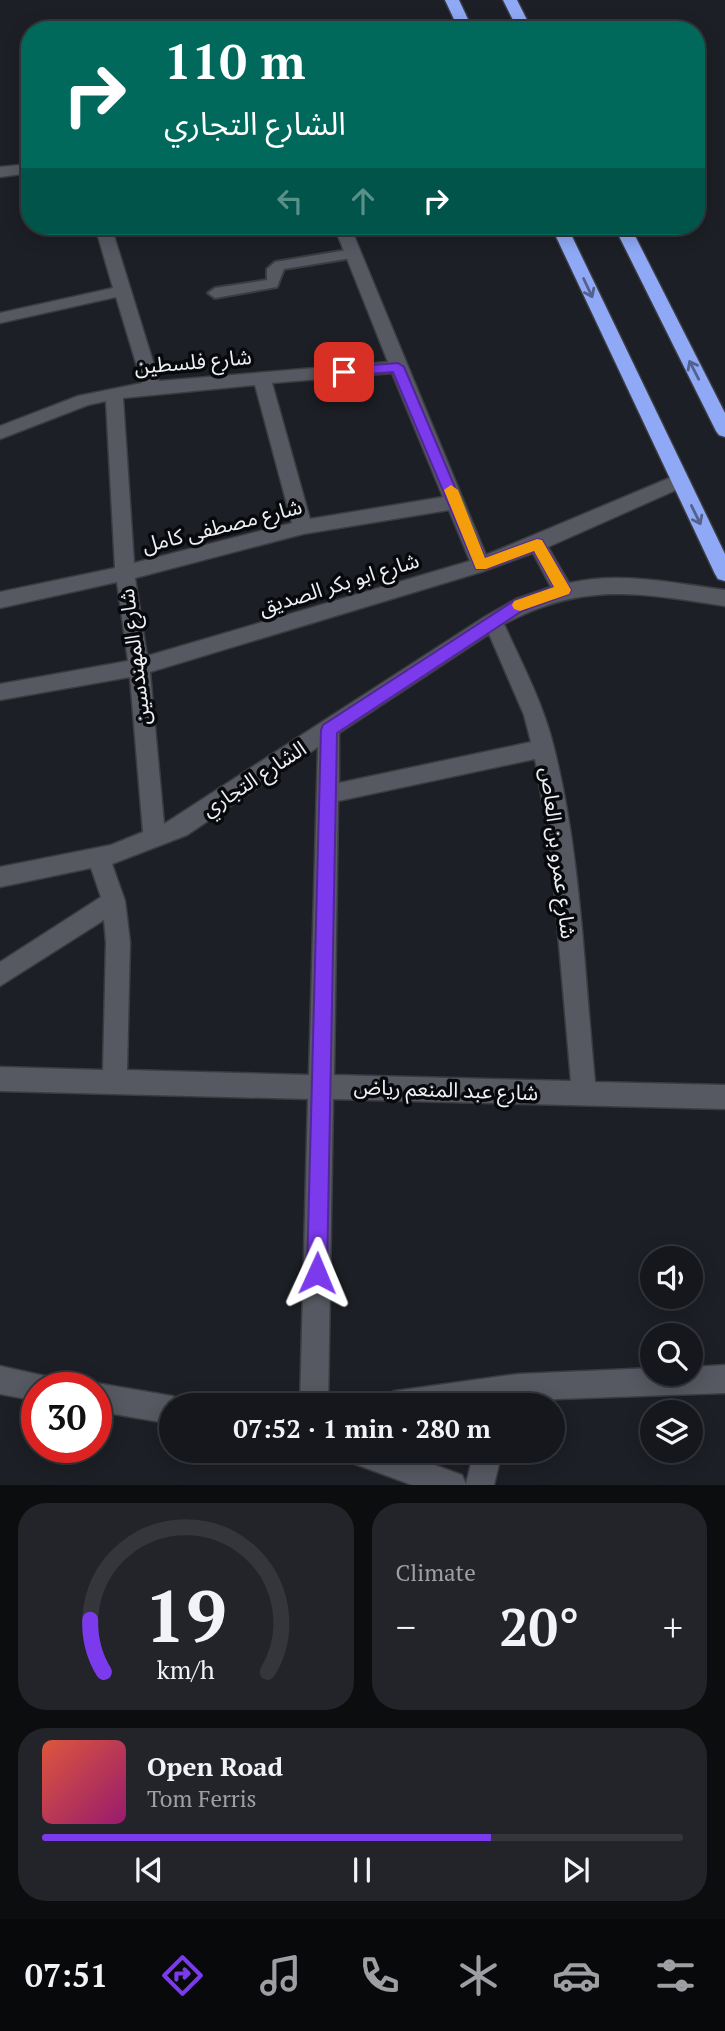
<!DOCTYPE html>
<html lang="en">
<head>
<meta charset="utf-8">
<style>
  :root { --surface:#15171c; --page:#222429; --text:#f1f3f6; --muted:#9d9fa3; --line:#34363b; --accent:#7c3aed }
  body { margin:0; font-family:"PT Serif","Noto Sans Arabic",serif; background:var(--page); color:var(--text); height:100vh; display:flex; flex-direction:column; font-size:26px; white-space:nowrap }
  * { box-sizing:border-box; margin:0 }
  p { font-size:23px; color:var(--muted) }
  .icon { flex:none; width:38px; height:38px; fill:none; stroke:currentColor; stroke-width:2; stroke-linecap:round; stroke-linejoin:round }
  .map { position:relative; height:1485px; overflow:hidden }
  .drawer { display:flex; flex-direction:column; gap:18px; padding:18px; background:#0c0d0f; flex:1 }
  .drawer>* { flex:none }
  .banner { position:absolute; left:21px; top:21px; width:684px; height:214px; border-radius:28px; box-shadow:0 4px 18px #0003,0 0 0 2px var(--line); background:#00695c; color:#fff; overflow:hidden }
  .tools { position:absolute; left:640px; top:1246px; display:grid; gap:14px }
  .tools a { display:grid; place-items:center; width:63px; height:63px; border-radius:50%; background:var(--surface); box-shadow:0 4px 18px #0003,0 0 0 2px var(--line); font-size:35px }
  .speed { position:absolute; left:21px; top:1372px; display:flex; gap:14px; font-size:35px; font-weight:700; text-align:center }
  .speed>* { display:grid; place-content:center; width:91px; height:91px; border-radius:50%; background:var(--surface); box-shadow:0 4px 18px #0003,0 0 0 2px var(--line); line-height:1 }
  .speed .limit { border:10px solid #d22; background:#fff; color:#111 }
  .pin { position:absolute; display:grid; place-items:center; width:60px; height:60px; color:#fff; margin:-30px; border-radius:14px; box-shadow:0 4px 10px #0006 }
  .me { position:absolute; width:77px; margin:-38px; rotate:1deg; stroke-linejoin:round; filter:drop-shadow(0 0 5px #0008) }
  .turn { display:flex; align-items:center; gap:24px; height:147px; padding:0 28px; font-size:32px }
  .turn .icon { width:91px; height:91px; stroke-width:2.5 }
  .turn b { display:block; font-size:49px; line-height:60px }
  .lanes { display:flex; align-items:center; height:66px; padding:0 28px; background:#0003; justify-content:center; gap:35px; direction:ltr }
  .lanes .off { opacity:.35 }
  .big { font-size:52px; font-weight:800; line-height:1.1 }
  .drawer .widget { flex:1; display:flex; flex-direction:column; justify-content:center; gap:10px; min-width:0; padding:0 24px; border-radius:28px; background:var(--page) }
  .drawer .dial { align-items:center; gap:0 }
  .dial svg { height:182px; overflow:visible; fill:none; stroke:var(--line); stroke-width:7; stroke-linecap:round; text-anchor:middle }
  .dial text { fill:var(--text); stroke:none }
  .song { display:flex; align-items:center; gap:21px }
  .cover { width:84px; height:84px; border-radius:10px; background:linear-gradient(135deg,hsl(10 70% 55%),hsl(320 70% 35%)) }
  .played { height:7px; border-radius:4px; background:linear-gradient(90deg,var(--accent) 70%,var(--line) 70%) }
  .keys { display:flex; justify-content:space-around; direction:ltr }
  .heat { display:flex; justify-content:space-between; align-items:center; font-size:38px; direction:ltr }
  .drawer .tiles { flex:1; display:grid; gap:18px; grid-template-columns:1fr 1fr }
  .widget:last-child { grid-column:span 2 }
  .trip { position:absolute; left:159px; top:1393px; width:406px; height:70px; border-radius:35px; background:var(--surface); box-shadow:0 4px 18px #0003,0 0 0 2px var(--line); font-weight:800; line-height:70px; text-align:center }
  .tabs { display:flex; height:112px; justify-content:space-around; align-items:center; background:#08090b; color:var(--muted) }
  .tabs .icon { width:49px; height:49px }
  .tabs .active { color:var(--accent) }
  .tabs b { font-size:32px; color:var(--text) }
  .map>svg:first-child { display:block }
</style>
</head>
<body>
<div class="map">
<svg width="725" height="1485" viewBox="0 0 725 1485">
  <rect width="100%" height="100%" fill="#1c1f25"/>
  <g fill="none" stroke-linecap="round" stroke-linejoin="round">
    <defs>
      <g id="lane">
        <polygon points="465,24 469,25 470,30 444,30"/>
        <polygon points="353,249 360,254 358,257 284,269 277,287 215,298 208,293 215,288 267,280 267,269 275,262"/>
      </g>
      <g id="street">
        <polygon points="30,164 30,173 0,177 0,167"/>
        <path d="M95 226H111L159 381 388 362 334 226H350L486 555 679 474 685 476 688 481 685 486 548 547 569 583C620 571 674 583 725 590V606C640 593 584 581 504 624 522 664 544 705 554 748 581 855 584 971 595 1082L725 1085V1109L333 1099 328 1405H300L308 1099 0 1091V1067L103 1070 106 942 104 920 0 986V962L101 897 91 868 0 887V867L111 845 143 832 130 677 0 700V684L128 661 117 582 0 608V592L115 568 106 401 88 405 0 439V426L78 396 142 383 116 297 0 323V313L113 288ZM392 373 443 497 310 519 272 383ZM255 385 292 523 134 563 123 398ZM449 510 470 561 147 656 135 578 303 534ZM533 553 551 587 516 599 486 616 164 824 150 672 481 572ZM489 634 524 715 531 742 339 783V733ZM318 747 309 1075 127 1070 130 942 125 901 112 864 187 835ZM535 759 551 853 571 1081 334 1075 338 801Z"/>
        <polygon points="725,1365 725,1393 559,1399 482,1405 381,1405 385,1395 395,1391 518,1374 653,1368 653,1374 691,1374 691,1367"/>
        <polygon points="0,1366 54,1378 58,1388 37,1388 37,1401 0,1394"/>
        <polygon points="96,1383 172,1396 182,1400 184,1405 172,1405 172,1424 96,1411 96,1388 86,1388"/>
        <polygon points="343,1451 396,1451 462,1475 466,1484 474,1451 502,1451 494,1485 412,1485 347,1461"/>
      </g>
      <g id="highway">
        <polygon points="445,0 459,0 473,30 459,30"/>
        <polygon points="503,0 517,0 532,30 518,30"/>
        <polygon points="551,226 567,226 725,554 725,581 718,579 715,574"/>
        <polygon points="614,226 630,226 725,413 725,437 719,435 716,431"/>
      </g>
    </defs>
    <use href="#lane" stroke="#3a3c41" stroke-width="4"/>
    <use href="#street" stroke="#3a3c41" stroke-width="3"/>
    <use href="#highway" stroke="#3a3c41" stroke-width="3"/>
    <use href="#lane" fill="#565961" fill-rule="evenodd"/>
    <use href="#street" fill="#565961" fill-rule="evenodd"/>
    <use href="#highway" fill="#8fa9f6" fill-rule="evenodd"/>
  </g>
  <defs><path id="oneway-shaft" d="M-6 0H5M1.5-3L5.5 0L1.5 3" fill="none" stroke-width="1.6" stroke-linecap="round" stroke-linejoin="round" transform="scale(1.75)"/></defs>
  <g stroke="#52618d">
    <use href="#oneway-shaft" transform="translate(588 288) rotate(65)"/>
    <use href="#oneway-shaft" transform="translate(694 370) rotate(-117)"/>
    <use href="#oneway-shaft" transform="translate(696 515) rotate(64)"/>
  </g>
  <polygon fill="#7c3aed" stroke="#51269a" stroke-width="2" points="398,363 404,367 485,558 537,539 542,540 571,590 569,594 522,611 337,733 327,1273 324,1280 317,1283 310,1280 307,1273 321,730 323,725 512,602 554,587 534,551 486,569 476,569 393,372 344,376 337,372 344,367"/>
  <polygon fill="#f59e0b" points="451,485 458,490 485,558 537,539 542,540 571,590 569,594 520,611 514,609 512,605 514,601 554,587 534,551 486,569 476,569 444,490"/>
  <g text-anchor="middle" stroke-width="7" stroke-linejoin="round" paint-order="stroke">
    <g font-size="21" fill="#eeeff4" stroke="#08090c">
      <text transform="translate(193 362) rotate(-5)" y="7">شارع فلسطين</text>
      <text transform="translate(222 526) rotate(-14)" y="7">شارع مصطفى كامل</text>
      <text transform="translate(339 584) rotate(-17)" y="7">شارع ابو بكر الصديق</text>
      <text transform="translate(135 657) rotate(-97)" y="7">شارع المهندسين</text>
      <text transform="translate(254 779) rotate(-33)" y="7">الشارع التجاري</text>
      <text transform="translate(558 853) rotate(83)" y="7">شارع عمرو بن العاص</text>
      <text transform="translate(446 1090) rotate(2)" y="7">شارع عبد المنعم رياض</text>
    </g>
  </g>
</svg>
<div class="tools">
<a><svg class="icon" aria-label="sound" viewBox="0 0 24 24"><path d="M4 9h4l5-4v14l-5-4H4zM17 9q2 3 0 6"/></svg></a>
<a><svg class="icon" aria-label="search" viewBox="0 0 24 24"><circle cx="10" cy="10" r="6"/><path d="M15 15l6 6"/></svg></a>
<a><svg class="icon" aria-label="layers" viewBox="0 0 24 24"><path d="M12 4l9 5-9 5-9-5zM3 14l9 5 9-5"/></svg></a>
</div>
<div class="speed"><div class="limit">30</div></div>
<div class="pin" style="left:344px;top:372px;background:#d93025"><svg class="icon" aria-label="arrive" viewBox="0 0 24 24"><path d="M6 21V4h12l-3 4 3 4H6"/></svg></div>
<svg class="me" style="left:317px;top:1273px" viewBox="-20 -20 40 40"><path d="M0-17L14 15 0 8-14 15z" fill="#7c3aed" stroke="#fff" stroke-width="4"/></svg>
<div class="trip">07:52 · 1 min · 280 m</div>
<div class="banner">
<div class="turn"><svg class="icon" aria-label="right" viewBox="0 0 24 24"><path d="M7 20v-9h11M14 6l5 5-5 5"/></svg><div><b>110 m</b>الشارع التجاري</div></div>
<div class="lanes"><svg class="icon off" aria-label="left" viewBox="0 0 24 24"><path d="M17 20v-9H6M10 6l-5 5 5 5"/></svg><svg class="icon off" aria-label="ahead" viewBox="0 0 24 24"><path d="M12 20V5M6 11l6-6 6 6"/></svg><svg class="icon" aria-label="right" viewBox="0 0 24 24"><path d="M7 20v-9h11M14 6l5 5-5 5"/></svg></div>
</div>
</div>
<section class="drawer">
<div class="tiles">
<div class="widget dial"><svg viewBox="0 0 100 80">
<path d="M14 69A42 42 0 1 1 86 69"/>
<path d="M14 69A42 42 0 0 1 8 46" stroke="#7c3aed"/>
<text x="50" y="56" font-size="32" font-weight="700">19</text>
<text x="50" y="72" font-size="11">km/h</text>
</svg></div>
<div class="widget"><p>Climate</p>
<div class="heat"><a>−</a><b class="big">20°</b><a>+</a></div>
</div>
<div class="widget">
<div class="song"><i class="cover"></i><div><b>Open Road</b><p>Tom Ferris</p></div></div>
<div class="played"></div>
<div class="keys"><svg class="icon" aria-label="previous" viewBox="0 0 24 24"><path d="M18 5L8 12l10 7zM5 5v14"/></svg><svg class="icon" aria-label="pause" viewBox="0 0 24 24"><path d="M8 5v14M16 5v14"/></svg><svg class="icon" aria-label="next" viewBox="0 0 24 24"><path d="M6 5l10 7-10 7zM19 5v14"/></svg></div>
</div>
</div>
</section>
<nav class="tabs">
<b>07:51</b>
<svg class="icon active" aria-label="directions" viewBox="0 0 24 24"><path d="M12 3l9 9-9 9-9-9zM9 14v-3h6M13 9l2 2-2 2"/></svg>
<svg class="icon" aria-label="music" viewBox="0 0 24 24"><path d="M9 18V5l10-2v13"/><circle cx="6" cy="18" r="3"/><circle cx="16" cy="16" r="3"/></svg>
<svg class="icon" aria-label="phone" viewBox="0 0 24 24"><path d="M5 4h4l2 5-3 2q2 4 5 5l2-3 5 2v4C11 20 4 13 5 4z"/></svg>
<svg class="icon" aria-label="climate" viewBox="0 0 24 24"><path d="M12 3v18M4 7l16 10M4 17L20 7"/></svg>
<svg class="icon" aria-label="car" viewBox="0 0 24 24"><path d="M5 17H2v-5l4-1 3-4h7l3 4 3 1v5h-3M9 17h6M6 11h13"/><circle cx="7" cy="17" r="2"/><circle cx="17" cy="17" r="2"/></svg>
<svg class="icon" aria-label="filters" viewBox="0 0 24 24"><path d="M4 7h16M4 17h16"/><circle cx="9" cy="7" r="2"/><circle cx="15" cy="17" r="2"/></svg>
</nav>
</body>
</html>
